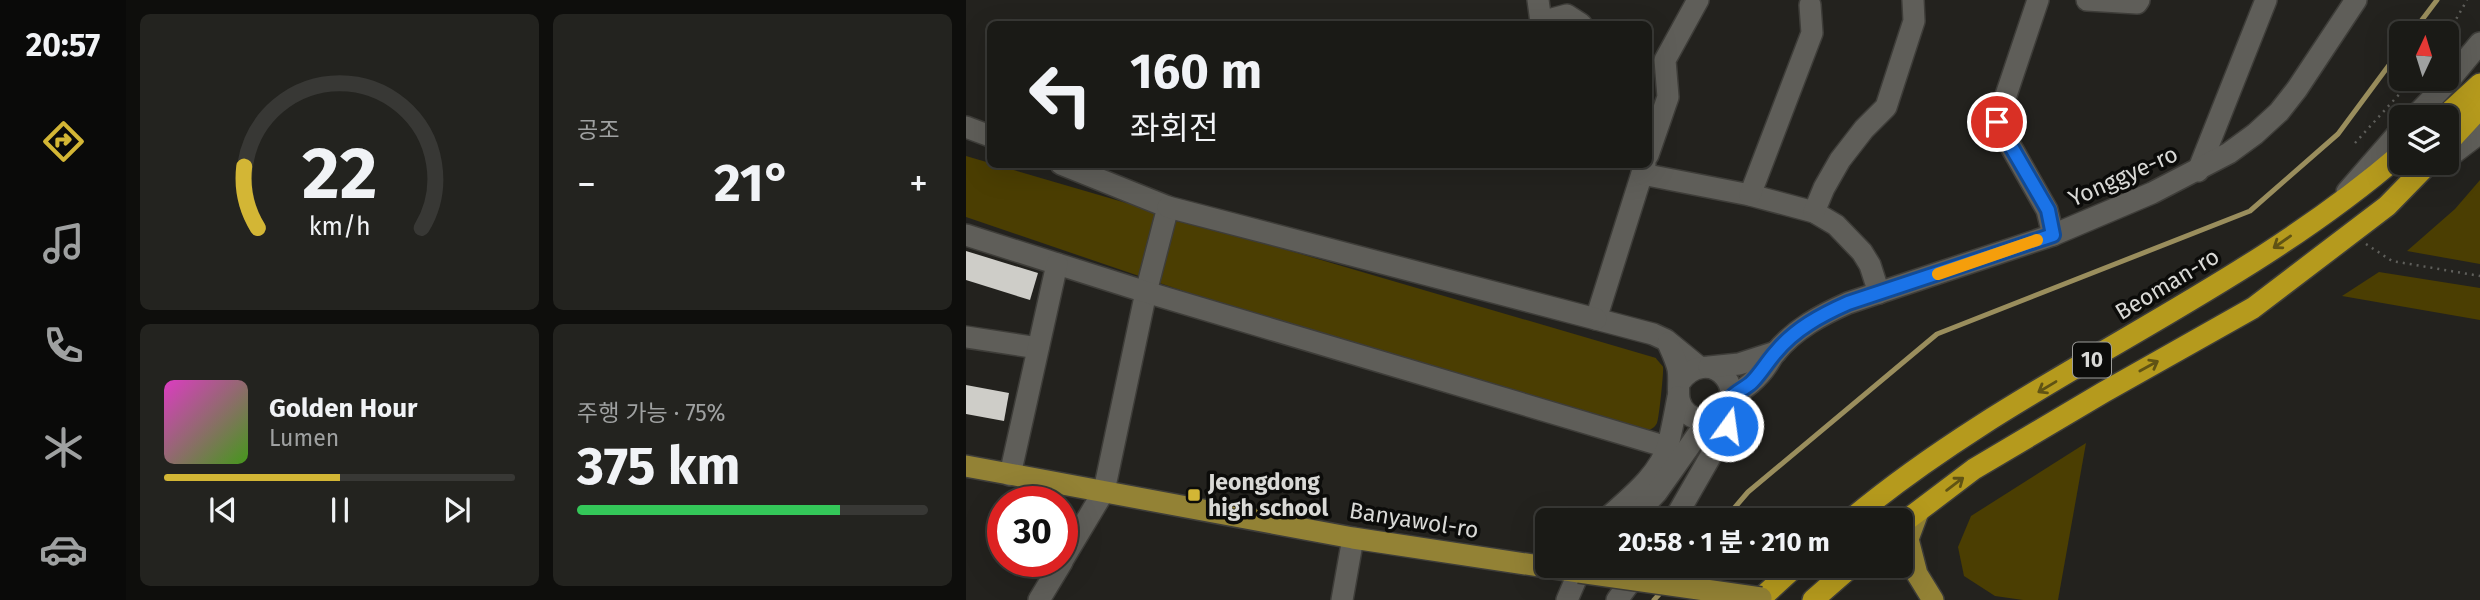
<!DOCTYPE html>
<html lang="ko">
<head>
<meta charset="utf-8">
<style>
  :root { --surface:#1a1a16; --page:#23231f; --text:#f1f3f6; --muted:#9fa1a1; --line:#383835; --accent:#d3b635 }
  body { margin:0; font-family:"Fira Sans","Noto Sans KR",sans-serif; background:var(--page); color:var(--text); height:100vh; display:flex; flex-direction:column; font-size:26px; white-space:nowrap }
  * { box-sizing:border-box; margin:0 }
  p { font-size:23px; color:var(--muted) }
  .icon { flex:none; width:38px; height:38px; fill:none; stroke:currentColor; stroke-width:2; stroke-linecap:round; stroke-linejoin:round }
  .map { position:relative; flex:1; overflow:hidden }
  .drawer { display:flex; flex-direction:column; gap:14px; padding:14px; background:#0e0e0c; width:840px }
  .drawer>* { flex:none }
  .guide { position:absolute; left:21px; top:21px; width:665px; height:147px; border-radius:10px; box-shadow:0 7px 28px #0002,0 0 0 2px var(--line); background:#1a1a16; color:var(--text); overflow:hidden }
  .needle { width:46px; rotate:4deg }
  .controls { position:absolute; left:1423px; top:21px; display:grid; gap:14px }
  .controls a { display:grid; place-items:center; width:70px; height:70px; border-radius:10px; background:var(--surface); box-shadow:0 7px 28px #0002,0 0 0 2px var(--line); font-size:35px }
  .speed { position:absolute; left:21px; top:486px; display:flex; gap:14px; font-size:35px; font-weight:700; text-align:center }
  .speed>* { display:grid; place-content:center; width:91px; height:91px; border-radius:50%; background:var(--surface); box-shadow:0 7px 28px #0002,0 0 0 2px var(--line); line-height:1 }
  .speed .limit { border:10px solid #d22; background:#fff; color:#111 }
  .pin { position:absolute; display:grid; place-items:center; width:60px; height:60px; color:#fff; margin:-30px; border:4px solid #fff; border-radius:50%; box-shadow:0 2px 7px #0007 }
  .me { position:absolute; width:77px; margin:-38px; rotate:14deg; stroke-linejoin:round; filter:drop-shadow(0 0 5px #0008) }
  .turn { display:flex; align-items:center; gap:24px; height:147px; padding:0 28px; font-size:32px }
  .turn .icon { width:91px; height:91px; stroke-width:2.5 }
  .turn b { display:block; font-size:49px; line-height:60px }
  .big { font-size:52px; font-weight:700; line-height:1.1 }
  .drawer .card { flex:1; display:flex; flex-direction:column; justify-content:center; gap:10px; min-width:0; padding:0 24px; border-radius:10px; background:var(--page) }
  .drawer .dial { align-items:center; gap:0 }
  .dial svg { height:182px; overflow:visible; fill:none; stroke:var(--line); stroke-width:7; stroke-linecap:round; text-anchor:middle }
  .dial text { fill:var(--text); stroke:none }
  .song { display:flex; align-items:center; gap:21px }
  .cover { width:84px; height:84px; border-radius:10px; background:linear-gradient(135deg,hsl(310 70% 55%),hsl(100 70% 35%)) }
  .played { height:7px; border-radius:4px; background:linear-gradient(90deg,var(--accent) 50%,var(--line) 50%) }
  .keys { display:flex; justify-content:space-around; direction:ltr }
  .heat { display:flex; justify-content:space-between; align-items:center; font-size:38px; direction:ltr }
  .charge { height:10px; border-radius:5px; background:linear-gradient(90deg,#34c759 75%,var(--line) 0) }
  .drawer .tiles { flex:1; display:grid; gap:14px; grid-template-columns:repeat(2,1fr) }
  .trip { position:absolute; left:569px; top:508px; width:378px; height:70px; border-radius:10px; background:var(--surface); box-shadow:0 7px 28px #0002,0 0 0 2px var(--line); font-weight:700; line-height:70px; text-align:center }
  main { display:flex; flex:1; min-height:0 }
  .dock { display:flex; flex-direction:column; width:126px; justify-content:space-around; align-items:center; background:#0a0a09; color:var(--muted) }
  .dock .icon { width:49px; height:49px }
  .dock .selected { color:var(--accent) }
  .dock b { font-size:32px; color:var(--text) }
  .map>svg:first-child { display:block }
</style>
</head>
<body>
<main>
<nav class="dock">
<b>20:57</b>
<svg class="icon selected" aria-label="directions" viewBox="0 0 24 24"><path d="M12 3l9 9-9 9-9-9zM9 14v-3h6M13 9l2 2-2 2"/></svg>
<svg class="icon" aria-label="music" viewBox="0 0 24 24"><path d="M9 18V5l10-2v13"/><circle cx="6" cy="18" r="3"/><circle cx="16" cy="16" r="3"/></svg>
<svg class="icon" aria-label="phone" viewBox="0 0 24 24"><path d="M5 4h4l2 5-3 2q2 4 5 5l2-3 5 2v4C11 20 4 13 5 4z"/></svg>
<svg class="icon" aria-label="climate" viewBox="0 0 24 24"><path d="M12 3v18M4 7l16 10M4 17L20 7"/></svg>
<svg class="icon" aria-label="car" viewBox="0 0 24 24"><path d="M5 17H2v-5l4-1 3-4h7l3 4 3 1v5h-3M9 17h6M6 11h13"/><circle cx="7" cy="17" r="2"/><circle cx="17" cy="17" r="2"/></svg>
</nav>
<section class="drawer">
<div class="tiles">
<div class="card dial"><svg viewBox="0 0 100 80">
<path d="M14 69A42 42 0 1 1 86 69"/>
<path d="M14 69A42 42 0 0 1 8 42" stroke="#d3b635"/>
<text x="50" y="56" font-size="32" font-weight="700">22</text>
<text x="50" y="72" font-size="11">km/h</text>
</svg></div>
<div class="card"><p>공조</p>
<div class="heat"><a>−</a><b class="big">21°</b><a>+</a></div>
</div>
<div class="card">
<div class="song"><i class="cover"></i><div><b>Golden Hour</b><p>Lumen</p></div></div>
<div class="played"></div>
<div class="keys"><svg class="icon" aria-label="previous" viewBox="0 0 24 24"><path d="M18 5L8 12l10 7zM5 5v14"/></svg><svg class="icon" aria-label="pause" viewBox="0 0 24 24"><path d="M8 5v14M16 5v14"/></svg><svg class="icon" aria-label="next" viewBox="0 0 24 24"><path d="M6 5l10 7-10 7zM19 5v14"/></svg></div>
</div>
<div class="card"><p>주행 가능 · 75%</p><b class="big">375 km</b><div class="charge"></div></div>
</div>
</section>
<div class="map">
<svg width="1514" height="600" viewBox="0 0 1514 600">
  <rect width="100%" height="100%" fill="#23221e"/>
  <g fill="#4b3e02">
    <path d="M0 156 690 358C690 359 697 366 697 367 698 370 693 419 691 423 688 429 683 430 677 432L220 292 0 217Z"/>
    <polygon points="1514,180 1514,264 1441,251 1489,209"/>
    <polygon points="1413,272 1514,288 1514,320 1376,296"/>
    <polygon points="1120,443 1092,600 1057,600 1029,596 998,576 992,547 1005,516"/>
  </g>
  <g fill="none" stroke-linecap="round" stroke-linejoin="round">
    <g stroke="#9a8e5d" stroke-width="5">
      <polyline points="1446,33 1471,0"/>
      <polyline points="758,520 782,492 971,334 1284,211 1372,134 1435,49"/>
      <polyline points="707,579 718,565"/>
      <polyline points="688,600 698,589"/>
    </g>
  </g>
  <g fill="#cecdc8">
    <polygon points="0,251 72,273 64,300 0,280"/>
    <polygon points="0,385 43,393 38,421 0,414"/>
  </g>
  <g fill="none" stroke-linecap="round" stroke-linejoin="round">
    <defs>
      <g id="minor">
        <polyline points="572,0 575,22 601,15 615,24"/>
        <polyline points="1072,0 1031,122 1081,210 1087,235"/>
        <polyline points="1121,0 1171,3 1173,0"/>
        <polyline points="1448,117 1480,84 1514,43"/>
        <polyline points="0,127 24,136"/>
        <polyline points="682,155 702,97 699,60 732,0"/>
        <polyline points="1480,159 1514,133"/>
        <polyline points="95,164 202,207 180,292 138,491 96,561"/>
        <polyline points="679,164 630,319 687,334 700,340 733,367"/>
        <polyline points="1232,171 1300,0"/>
        <polyline points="676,174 784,195 848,212 870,225 896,252 904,265 913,293"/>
        <polyline points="1381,192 1435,130"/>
        <polyline points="784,195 846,33 844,5"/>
        <polyline points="202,207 630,319"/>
        <polyline points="848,212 858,188 874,160 898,129 920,107 948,21 947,0"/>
        <polyline points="0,235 180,292 701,447"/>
        <polyline points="0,337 72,348"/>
        <path d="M702 343C706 352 710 360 712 369 715 385 707 402 722 414 746 432 778 401 759 377 746 361 725 366 714 382"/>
        <polyline points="743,367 773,364 810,352"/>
        <path d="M765 398C778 389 792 379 801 365 804 361 806 356 810 352 829 329 855 315 882 303L1087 235 1186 193 1263 153 1289 134 1313 112 1331 89 1390 0"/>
        <polyline points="44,475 91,264"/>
        <path d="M639 520C662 499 693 476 702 445 706 430 709 413 712 397"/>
        <polyline points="665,520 691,492 742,420"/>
        <polyline points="708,520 762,426 762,406"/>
        <polyline points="73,600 96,562"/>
        <polyline points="376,600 387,538"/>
        <polyline points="601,600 613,572"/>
        <polyline points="651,600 677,565"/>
      </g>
      <g id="major">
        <polyline points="0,466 387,538 613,572"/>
        <polyline points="952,512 942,539 951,574 967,600"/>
      </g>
      <g id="highway">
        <polyline points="1478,117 1514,84"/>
        <polyline points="1480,145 1514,108"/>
        <path d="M884 520C1054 378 1267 299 1435 154"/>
        <polyline points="934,525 1008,469 1138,392 1287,308 1421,206 1463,163"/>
        <polyline points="793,600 831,565"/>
        <polyline points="847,600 887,565"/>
      </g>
    </defs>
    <use href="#minor" stroke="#3e3d39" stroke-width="24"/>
    <use href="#major" stroke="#3e3d39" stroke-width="24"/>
    <use href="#highway" stroke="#3e3d39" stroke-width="24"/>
    <g stroke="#5f5f5b" stroke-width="2.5" stroke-dasharray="2 5" stroke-linecap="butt">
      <polyline points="1480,37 1501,0"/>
      <polyline points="1389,143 1447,79"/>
      <polyline points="1400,244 1426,261 1514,276"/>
    </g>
    <use href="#minor" stroke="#5f5e59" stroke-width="21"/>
    <use href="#major" stroke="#938235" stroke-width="21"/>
    <use href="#highway" stroke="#b59a1d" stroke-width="21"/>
    <defs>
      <polyline id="major-bridge" points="613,572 795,598"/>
    </defs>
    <use href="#major-bridge" stroke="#3e3d39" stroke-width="24" stroke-linecap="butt"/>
    <use href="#major-bridge" stroke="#938235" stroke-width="21"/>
  </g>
  <defs><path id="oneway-shaft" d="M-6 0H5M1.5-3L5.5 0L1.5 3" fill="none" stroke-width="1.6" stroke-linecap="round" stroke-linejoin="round" transform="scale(1.75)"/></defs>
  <g stroke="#605314">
    <use href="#oneway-shaft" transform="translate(1316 242) rotate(145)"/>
    <use href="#oneway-shaft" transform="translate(1183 366) rotate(-29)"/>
    <use href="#oneway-shaft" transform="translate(1081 387) rotate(149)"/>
    <use href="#oneway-shaft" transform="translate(989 484) rotate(-37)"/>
  </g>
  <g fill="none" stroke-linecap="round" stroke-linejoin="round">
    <defs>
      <path id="route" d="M762 426C764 418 760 406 764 399 769 392 780 388 786 382 795 373 801 362 810 352 829 329 855 315 882 303L1087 235 1082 210 1031 122"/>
    </defs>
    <use href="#route" stroke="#114b97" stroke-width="18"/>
    <use href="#route" stroke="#1a73e8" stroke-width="12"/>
    <polyline stroke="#f59e0b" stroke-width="12" points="972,274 1071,240"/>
  </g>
  <rect fill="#d3b635" stroke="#0c0c0a" stroke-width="2.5" x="221" y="488" width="14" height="14" rx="3.5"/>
  <g text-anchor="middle" stroke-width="7" stroke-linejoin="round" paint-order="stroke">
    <rect fill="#0c0c0a" stroke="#9c9c99" stroke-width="2" x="1107" y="342.5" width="38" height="35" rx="5"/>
    <g font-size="21" font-weight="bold" fill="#d9d9d6">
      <text x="1126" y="367">10</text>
    </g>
    <g font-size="23" fill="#d9d9d6" stroke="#0c0c0a">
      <text transform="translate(1157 176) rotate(-24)" y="8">Yonggye-ro</text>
      <text transform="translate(1201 284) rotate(-31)" y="8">Beoman-ro</text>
      <text transform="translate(448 520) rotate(9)" y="8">Banyawol-ro</text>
    </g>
    <g font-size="23" font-weight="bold" fill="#d9d9d6" stroke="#0c0c0a" text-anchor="start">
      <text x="242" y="490">Jeongdong<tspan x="242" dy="26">high school</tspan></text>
    </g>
  </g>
</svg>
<div class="controls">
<a><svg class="needle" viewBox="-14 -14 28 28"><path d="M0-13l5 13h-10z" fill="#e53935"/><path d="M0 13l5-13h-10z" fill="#9fa1a1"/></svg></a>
<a><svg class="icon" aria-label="layers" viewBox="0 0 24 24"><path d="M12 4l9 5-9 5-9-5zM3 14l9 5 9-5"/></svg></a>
</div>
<div class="speed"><div class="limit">30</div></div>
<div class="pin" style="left:1031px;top:122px;background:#d93025"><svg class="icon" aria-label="arrive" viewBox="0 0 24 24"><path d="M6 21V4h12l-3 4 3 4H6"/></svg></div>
<svg class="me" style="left:762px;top:426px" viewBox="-20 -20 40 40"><circle r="17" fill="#1a73e8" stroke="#fff" stroke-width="3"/><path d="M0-11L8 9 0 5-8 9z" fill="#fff"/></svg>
<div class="trip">20:58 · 1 분 · 210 m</div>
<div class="guide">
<div class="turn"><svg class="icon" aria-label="left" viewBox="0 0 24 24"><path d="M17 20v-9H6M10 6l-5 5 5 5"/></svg><div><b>160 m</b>좌회전</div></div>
</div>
</div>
</main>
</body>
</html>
